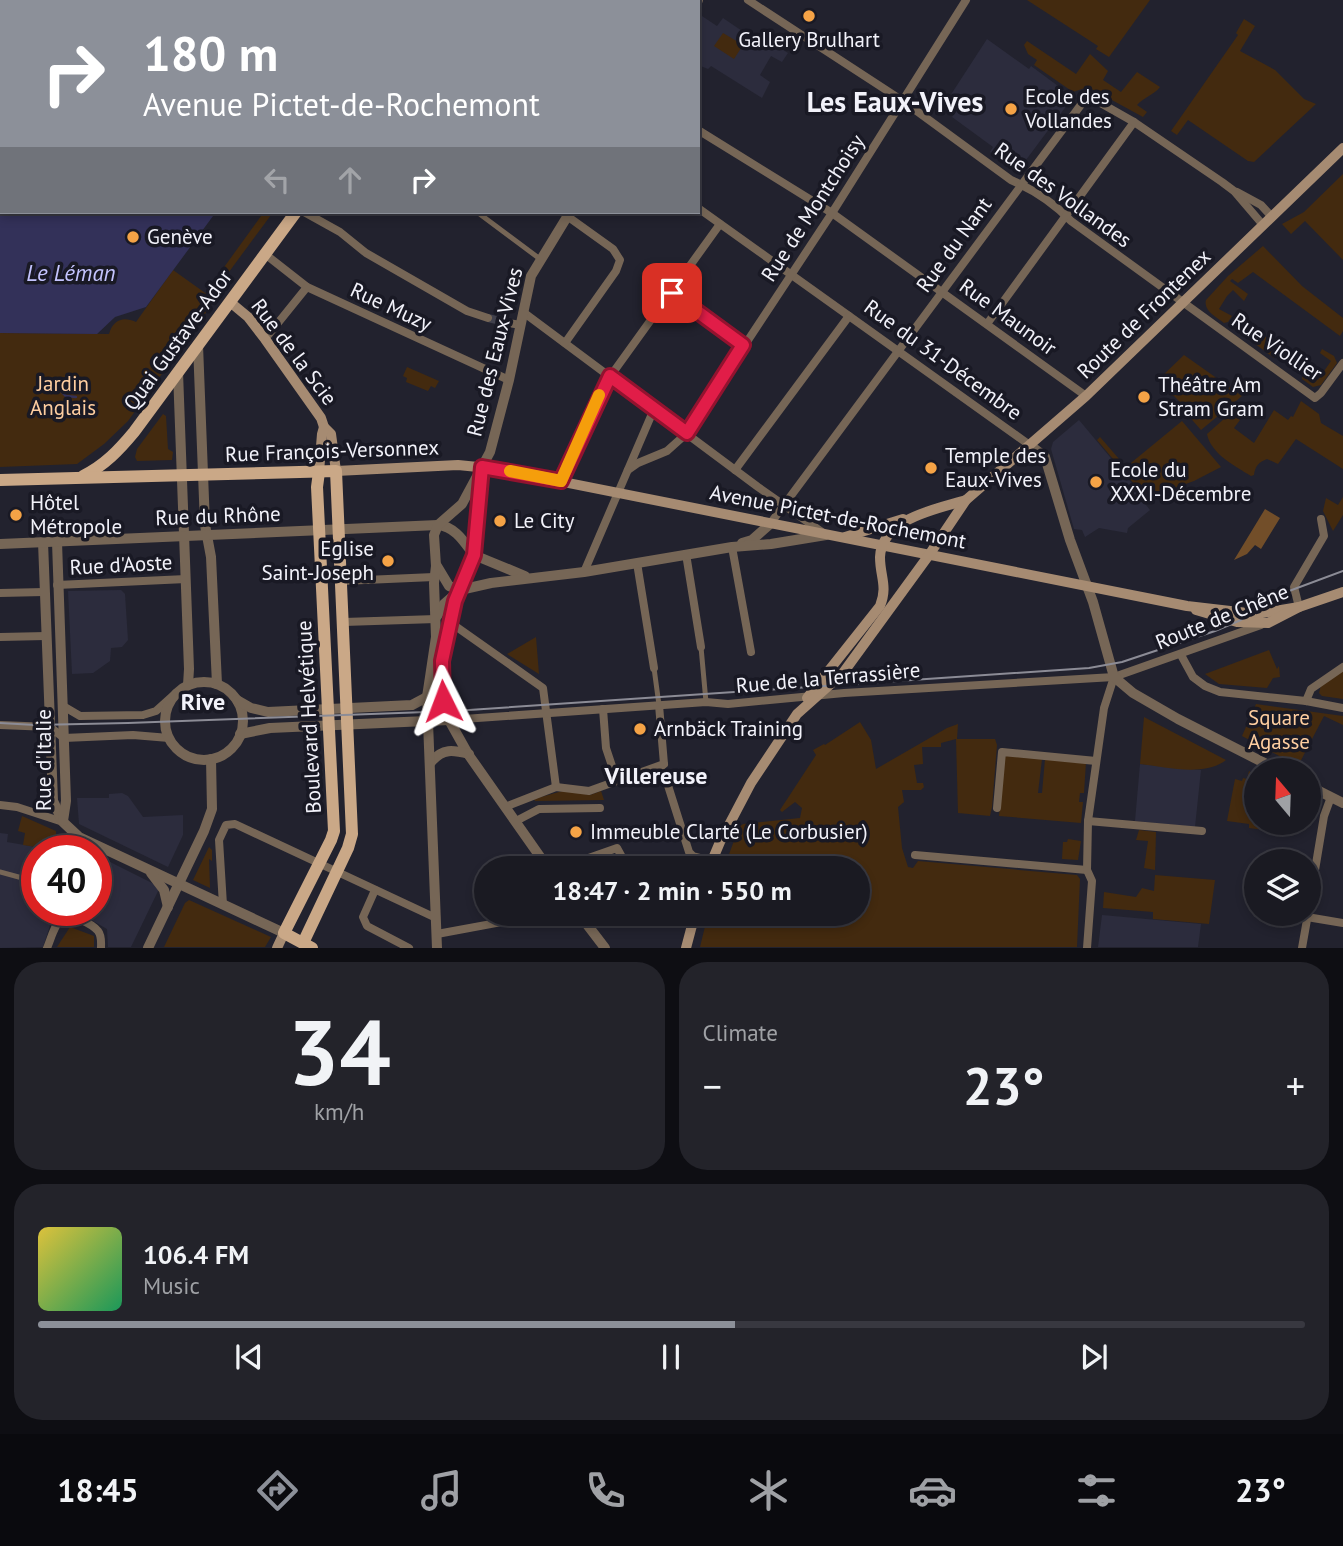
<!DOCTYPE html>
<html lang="en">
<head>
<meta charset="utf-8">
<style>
  :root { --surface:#1a1a22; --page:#23232a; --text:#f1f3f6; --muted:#9fa1a5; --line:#383840; --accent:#8c9099 }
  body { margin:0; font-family:"PT Sans",sans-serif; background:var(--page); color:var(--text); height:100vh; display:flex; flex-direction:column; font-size:26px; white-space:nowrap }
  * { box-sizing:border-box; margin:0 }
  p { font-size:23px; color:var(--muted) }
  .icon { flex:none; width:38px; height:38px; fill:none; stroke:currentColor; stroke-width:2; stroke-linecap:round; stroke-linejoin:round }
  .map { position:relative; height:948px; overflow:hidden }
  .sheet { display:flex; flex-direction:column; gap:14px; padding:14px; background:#0e0e13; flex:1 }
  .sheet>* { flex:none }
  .top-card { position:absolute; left:0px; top:0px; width:700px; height:214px; box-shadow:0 4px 10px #0003,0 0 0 2px var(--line); background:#8c9099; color:#fff; overflow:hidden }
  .needle { width:46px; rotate:341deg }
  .controls { position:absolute; left:1244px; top:758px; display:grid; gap:14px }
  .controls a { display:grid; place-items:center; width:77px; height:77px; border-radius:50%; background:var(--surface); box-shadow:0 4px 10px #0003,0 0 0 2px var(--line); font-size:35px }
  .speed { position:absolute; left:21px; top:835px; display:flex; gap:14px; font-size:35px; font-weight:700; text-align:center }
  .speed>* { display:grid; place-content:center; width:91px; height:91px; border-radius:50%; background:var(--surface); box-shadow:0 4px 10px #0003,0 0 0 2px var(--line); line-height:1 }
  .speed .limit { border:10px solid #d22; background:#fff; color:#111 }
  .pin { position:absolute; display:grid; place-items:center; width:60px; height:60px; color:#fff; margin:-30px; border-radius:14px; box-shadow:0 4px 10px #0006 }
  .me { position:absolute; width:77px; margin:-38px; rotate:357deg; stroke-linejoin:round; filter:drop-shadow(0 0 5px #0008) }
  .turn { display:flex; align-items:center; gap:24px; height:147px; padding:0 28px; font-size:32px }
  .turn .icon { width:91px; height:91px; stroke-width:2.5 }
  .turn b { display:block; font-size:49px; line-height:60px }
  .lanes { display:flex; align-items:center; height:66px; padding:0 28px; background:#0003; justify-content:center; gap:35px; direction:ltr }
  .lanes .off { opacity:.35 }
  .big { font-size:52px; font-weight:700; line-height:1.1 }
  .sheet .card { flex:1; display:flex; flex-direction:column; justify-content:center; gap:10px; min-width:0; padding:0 24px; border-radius:28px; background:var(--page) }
  .sheet .dial { align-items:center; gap:0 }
  .dial b { font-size:91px; line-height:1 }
  .song { display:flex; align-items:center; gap:21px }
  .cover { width:84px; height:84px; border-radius:10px; background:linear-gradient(135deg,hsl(50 70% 55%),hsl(150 70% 35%)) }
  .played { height:7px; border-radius:4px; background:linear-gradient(90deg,var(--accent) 55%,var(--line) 55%) }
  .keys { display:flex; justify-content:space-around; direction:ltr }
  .heat { display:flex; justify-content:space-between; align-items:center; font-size:38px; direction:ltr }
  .sheet .tiles { flex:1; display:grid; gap:14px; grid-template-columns:1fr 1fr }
  .card:last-child { grid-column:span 2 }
  .trip { position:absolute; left:474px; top:856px; width:396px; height:70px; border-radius:35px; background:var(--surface); box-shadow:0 4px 10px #0003,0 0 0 2px var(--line); font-weight:700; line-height:70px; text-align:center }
  .menu { display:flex; height:112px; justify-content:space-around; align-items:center; background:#0a0a0e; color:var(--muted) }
  .menu .icon { width:49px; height:49px }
  .menu .on { color:var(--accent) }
  .menu b { font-size:32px; color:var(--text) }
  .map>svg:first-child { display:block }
</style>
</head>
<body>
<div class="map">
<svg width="1343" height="948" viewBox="0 0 1343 948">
  <rect width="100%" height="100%" fill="#22222e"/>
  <g fill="#2c2c3d">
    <polygon points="702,16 717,26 723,18 751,37 754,33 763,39 764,38 788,53 782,62 771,56 760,75 770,82 762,98 711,66 708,69 698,65 698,22"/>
    <polygon points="987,39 1029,69 1031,66 1073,97 1017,172 990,152 993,147 952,117 962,104 950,96"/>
    <polygon points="1079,420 1140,493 1138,495 1150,510 1128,528 1127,533 1099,528 1085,537 1082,530 1074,529 1051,449 1053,442"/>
    <polygon points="121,590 125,594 128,640 122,647 111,648 110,661 93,673 72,674 68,591"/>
    <polygon points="1140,764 1201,770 1195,827 1135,821"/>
    <polygon points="122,793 128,796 143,817 183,815 183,835 168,867 79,824 77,798 109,798 109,794"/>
    <polygon points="0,833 8,834 7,842 54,850 37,850 37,910 55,910 43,947 0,948"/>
    <polygon points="96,855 160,887 131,947 108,947 107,929 74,910 96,910"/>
    <polygon points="1102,915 1201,924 1198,947 1098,947"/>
  </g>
  <g fill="#432a0f">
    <polygon points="1027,0 1150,0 1109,57 1096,49 1098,46"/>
    <polygon points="1244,19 1255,26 1240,51 1275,70 1304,99 1316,104 1254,162 1248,161 1188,120 1177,135 1171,131 1238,35 1236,33"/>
    <polygon points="723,33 743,45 734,59 714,46"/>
    <path d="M1027 41 1076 74 1090 54 1108 71 1103 80 1121 92 1137 72 1160 87C1154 95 1144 97 1137 105L1147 112 1143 117 1088 87 1073 92 1034 65 1037 60 1028 54 1024 45Z"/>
    <polygon points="1343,174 1343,260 1305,221 1291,234 1282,224 1304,212"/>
    <polygon points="264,212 271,215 223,280 221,276 222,270"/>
    <path d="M1263 246 1302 286 1343 318V331L1340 336 1253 272 1238 283 1232 279 1230 281 1248 294 1244 301 1233 290 1227 296 1219 309 1232 316 1228 322 1224 323C1217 317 1203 311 1206 300L1228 276Z"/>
    <path d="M173 270 215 300 128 421 104 444 77 464 0 467V333L109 334C113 320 123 316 136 322Z"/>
    <polygon points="1259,333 1280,345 1283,350 1277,358 1274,358 1254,343 1253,341"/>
    <polygon points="1322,349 1334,356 1337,363 1321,385 1313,387 1302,379 1302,376 1307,370 1318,380 1331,361 1320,353"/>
    <polygon points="1184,355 1242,396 1201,430 1179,405 1180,402 1174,396 1170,395 1158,380"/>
    <polygon points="407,367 439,381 435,388 431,386 428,391 406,382 407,378 403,376"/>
    <path d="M1301 401 1319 414 1321 423 1343 436V469L1296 439 1278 464 1267 459C1259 462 1255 466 1254 475L1251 476C1235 466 1211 454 1207 434L1225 418 1234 415 1240 420 1234 428 1254 443 1274 410 1288 420 1291 416 1293 417Z"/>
    <polygon points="163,414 166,416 168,449 173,452 172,460 137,461 135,457 137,449"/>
    <polygon points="1182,421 1221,467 1194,481 1146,498 1097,440 1100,437 1126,467"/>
    <polygon points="1343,497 1343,515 1333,531 1323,511 1326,498 1338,505"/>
    <polygon points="536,637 539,674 507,654"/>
    <polygon points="1269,650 1277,669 1279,666 1280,677 1273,678 1267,688 1219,684 1205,674"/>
    <polygon points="1343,670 1343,699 1322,696 1319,693 1321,685"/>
    <polygon points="1256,704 1343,716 1343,725 1324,716 1298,766 1242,736"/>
    <path d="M1144 717 1226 760C1204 777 1166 767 1140 764Z"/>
    <polygon points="860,722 871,740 876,769 947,728 958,724 957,739 995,739 997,745 992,807 990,816 958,813 956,739 941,743 941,747 922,747 923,764 914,765 917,783 923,783 924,787 921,790 902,790 904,802 898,807 902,848 908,867 913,868 918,861 1077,875 1080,879 1077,947 700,947 708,914 858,914 858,868 724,868 739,827 743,824 800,818 802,808 795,802 782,812 780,810 816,755 813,750 824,744 825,745"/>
    <polygon points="1007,755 1042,759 1038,793 1042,793 1045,759 1086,762 1084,793 1080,793 1079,802 1083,802 1081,823 999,816 1003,759"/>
    <polygon points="1249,771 1256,776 1256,822 1288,823 1286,833 1249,828 1249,824 1227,821 1235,779 1242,781 1243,778 1247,779"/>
    <polygon points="566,790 590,795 601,791 604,800 535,801 534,799"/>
    <polygon points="22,816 56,831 56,850 23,845 25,833 18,831"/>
    <polygon points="1139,830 1156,832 1155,870 1144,868 1148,841 1136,840"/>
    <polygon points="1068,839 1081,841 1078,860 1062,859 1063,842 1067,842"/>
    <polygon points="209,847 212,850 212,861 209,859 210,888 193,880"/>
    <polygon points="1155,875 1215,880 1209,924 1153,919 1153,912 1103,908 1104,892 1136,897 1142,888 1154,891"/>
    <polygon points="189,900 271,937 265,947 164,947 185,903"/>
    <polygon points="70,927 94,936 94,947 57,947"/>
  </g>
  <polygon fill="#724e29" points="1265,509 1280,518 1261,549 1255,545 1247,554 1234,560"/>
  <polygon fill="#333159" points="0,0 373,0 2,2 2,212 216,212 146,307 115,317 97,334 0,333"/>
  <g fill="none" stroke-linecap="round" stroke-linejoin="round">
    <polyline stroke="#333159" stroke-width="2.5" points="49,384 52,390 60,390 66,396 76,397"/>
    <polyline stroke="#c4c4fe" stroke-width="2" stroke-dasharray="9 7" stroke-linecap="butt" points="18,0 20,2"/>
    <polyline stroke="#41414d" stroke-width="8" stroke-dasharray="8 4" stroke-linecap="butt" points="488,318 508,323"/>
    <g stroke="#766656" stroke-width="5">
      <polyline points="477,212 540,259"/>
      <polyline points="701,647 706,702"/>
      <polyline points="654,668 659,705"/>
      <polyline points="0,872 37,882"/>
    </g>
    <g stroke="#766656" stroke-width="8">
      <polyline points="572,0 574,2"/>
      <path d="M748 0 903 101 1011 180C1034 190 1054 203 1071 221L1315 398 1321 393 1343 363"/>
      <polyline points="698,130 832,213 1086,396"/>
      <polyline points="1237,192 1261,205 1272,217"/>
      <polyline points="698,208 1031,446"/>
      <polyline points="304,212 340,232 366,253 467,311 488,318"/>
      <polyline points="265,254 307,287 509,380"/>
      <polyline points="672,293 743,345"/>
      <polyline points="523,312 758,487 822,532"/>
      <polyline points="508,323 521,325"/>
      <polyline points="987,324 1134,122"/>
      <polyline points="265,339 307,287"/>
      <polyline points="565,343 616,271 620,260 613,249 567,216"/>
      <polyline points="628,470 638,463 667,451 686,434 832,213 966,0"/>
      <polyline points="735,470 849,316"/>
      <polyline points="561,481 604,385 720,224"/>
      <polyline points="770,524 1083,102 1097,101 1134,122 1222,182 1234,191 1263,225"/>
      <polyline points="732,547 751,652"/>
      <polyline points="686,554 701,647"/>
      <polyline points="637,563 654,668"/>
      <polyline points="584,572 654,409"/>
      <polyline points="342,581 434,577"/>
      <polyline points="57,585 186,579"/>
      <polyline points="0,593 44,592"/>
      <polyline points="1299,607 1294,587 1324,536 1321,519"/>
      <polyline points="344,622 436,619"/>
      <polyline points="451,623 543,688 556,787"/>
      <polyline points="0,637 46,636"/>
      <polyline points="1181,655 1193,677 1205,686 1220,692 1306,701 1343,708"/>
      <polyline points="1306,701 1311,689 1343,667"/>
      <polyline points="659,705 664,764 659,769 665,776 689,852 693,856 712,861"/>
      <polyline points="63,706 80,716 143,715 156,711 176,693"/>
      <polyline points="603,709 606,748 617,781"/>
      <polyline points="449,720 706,702 728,704 844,693 1114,677 1261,625"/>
      <polyline points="0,725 50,727 64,738 133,735 169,738"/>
      <polyline points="0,805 17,807 63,822"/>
      <polyline points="505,807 556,787 589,791 664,764"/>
      <polyline points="997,808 1002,752 1096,761"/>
      <polyline points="516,821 539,809 600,808"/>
      <polyline points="1088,821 1202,831"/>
      <polyline points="915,855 1087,870"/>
      <polyline points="560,868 617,848 628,868"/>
      <polyline points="375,890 363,917 367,926 409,948"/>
      <polyline points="223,905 219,840 226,825 235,824 436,918"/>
      <polyline points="1309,906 1324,816 1331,797"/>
      <polyline points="1307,917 1343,923"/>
      <polyline points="437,934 545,914"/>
      <path d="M47 948C51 939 55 922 63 918 71 913 92 924 98 931 102 936 101 942 101 948"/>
      <polyline points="1087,948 1092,881 1087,870 1088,821 1104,708 1114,677"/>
      <polyline points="1302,948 1308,914"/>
    </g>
    <g stroke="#766656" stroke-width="10">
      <polyline points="697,2 698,0"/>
      <polyline points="198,345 205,525 211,557 217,684"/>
      <polyline points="178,372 189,669 188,685"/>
      <polyline points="1031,446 1045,457 1070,540 1093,602 1114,677 1133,693 1178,719 1278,770"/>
      <polyline points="481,471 474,555 455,602 442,661 443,701 449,720 468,754 548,868"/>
      <polyline points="43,542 53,801 63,822 79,837 284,933"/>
      <polyline points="57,542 66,801 63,821"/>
      <polyline points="742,543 752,540 770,524"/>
      <path d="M0 544 438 525C456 527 464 542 474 555"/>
      <polyline points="474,555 525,576"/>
      <polyline points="437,566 449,586 460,590"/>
      <polyline points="437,616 444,604 460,590 491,583 584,572 732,547 771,544 826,535"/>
      <circle cx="204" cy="721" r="39"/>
      <polyline points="237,700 251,708 268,712 412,705 427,697"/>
      <polyline points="240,734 270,728 449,720"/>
      <path d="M431 762C443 748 453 750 469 754"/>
      <polyline points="1309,786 1343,803"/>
      <polyline points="151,873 164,890 168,907"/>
      <polyline points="579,914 605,948"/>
      <polyline points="148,948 204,831 212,809 211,759"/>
      <polyline points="437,948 427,697 436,637 434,583 436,566 434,535 438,525 462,504 490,452 509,380 531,276 570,212"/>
    </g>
    <g stroke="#a68b72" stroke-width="10">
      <polyline points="230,302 248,317 265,339 321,418 324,427 331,434 336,471 458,465 498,469 1187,606 1256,614 1299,607"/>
      <polyline points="319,472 322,434 324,427"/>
      <polyline points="845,537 903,519"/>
      <polyline points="1196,610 1237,622 1268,623 1299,607 1343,592"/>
      <path d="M807 698 880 606C888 586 880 577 880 557 882 518 937 509 966 500"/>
      <polyline points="709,868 720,842 751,783 797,714 843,673 929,555 966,500 1086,396 1343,148"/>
      <polyline points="277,948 284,933"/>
      <polyline points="686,948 695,914"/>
    </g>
    <g stroke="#caa887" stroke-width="12">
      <polyline points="450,2 452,0"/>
      <path d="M83 476C105 465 119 450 134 432L296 212"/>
      <polyline points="0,480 336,471 352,834 348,848 303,943"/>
      <polyline points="312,948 284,933 331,840 334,831 317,487 319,472"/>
    </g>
    <polyline stroke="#8c8c96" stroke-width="2" points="0,723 35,725 128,723 454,711 1089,668 1122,662 1215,631 1241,620 1281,594 1343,571"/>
  </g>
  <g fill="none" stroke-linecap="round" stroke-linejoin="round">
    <defs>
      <polyline id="route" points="443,701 442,661 455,601 474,555 482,467 561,481 610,376 687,433 743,345 672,293"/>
    </defs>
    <use href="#route" stroke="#92132f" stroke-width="18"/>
    <use href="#route" stroke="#e11d48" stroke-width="12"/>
    <polyline stroke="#f59e0b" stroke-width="12" points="510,471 561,481 599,395"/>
  </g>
  <g fill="#f5a346" stroke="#191924" stroke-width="2.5">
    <circle cx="809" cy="16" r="7"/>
    <circle cx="1011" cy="109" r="7"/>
    <circle cx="133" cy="237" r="7"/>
    <circle cx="1144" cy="397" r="7"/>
    <circle cx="931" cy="468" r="7"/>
    <circle cx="1096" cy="482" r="7"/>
    <circle cx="16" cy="515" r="7"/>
    <circle cx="500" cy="521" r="7"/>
    <circle cx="388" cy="561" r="7"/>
    <circle cx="640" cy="729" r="7"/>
    <circle cx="576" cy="832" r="7"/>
  </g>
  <g text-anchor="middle" stroke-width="7" stroke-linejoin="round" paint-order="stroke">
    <g font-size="21" fill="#f2f2fa" stroke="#191924" text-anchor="start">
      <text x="809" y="47" text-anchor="middle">Gallery Brulhart</text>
      <text x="1025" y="104">Ecole des<tspan x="1025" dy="24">Vollandes</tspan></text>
      <text x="147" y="244">Genève</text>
      <text x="1158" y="392">Théâtre Am<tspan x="1158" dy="24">Stram Gram</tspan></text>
      <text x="945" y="463">Temple des<tspan x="945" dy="24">Eaux-Vives</tspan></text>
      <text x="1110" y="477">Ecole du<tspan x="1110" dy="24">XXXI-Décembre</tspan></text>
      <text x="30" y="510">Hôtel<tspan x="30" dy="24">Métropole</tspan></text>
      <text x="514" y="528">Le City</text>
      <text x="374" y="556" text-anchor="end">Eglise<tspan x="374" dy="24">Saint-Joseph</tspan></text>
      <text x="654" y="736">Arnbäck Training</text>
      <text x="590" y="839">Immeuble Clarté (Le Corbusier)</text>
    </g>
    <g font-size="21" fill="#f2f2fa" stroke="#191924">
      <text transform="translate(1063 195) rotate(36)" y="7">Rue des Vollandes</text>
      <text transform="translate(813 208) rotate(-57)" y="7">Rue de Montchoisy</text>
      <text transform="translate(954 245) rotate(-54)" y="7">Rue du Nant</text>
      <text transform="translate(391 307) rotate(25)" y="7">Rue Muzy</text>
      <text transform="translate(1144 314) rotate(-44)" y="7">Route de Frontenex</text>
      <text transform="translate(1008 317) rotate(36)" y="7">Rue Maunoir</text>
      <text transform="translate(178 340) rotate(-54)" y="7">Quai Gustave-Ador</text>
      <text transform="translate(1277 347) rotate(34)" y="7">Rue Viollier</text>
      <text transform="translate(294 352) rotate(53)" y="7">Rue de la Scie</text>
      <text transform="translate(495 352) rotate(-76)" y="7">Rue des Eaux-Vives</text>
      <text transform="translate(943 360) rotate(36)" y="7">Rue du 31-Décembre</text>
      <text transform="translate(332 451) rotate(-2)" y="7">Rue François-Versonnex</text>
      <text transform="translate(218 516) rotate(-2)" y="7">Rue du Rhône</text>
      <text transform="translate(838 517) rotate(11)" y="7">Avenue Pictet-de-Rochemont</text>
      <text transform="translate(121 565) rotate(-3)" y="7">Rue d'Aoste</text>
      <text transform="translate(1222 617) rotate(-22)" y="7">Route de Chêne</text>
      <text transform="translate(828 678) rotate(-5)" y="7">Rue de la Terrassière</text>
      <text transform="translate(309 717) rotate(-93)" y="7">Boulevard Helvétique</text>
      <text transform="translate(44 760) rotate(-90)" y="7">Rue d'Italie</text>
    </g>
    <g font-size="21" fill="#fecea0" stroke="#191924">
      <text x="63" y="391">Jardin<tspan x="63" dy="24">Anglais</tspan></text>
      <text x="1279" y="725">Square<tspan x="1279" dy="24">Agasse</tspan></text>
    </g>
    <g font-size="23" font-style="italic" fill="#c4c4fe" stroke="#191924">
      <text x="71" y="281">Le Léman</text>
    </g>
    <g font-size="24" font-weight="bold" fill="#f2f2fa" stroke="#191924">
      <text x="203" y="710">Rive</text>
      <text x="656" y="784">Villereuse</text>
    </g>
    <g font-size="28" font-weight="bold" fill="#f2f2fa" stroke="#191924">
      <text x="895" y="112">Les Eaux-Vives</text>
    </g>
  </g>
</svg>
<div class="controls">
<a><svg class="needle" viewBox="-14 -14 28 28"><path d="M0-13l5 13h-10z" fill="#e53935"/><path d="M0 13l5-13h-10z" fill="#9fa1a5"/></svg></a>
<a><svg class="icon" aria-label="layers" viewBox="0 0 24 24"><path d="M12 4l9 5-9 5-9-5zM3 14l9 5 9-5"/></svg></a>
</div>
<div class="speed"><div class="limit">40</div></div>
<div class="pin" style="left:672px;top:293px;background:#d93025"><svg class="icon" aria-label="arrive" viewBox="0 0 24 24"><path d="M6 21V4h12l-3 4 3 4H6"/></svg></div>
<svg class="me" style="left:443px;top:701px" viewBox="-20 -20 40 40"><path d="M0-17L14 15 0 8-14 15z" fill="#e11d48" stroke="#fff" stroke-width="4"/></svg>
<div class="trip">18:47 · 2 min · 550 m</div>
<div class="top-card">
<div class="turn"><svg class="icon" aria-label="right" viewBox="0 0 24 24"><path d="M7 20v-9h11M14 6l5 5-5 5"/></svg><div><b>180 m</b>Avenue Pictet-de-Rochemont</div></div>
<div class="lanes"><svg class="icon off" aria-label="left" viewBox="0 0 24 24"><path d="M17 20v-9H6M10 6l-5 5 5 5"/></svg><svg class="icon off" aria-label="ahead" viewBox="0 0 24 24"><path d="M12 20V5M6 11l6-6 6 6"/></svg><svg class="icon" aria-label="right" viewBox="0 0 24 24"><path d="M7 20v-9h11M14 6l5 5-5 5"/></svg></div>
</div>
</div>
<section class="sheet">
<div class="tiles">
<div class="card dial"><b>34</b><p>km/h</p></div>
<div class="card"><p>Climate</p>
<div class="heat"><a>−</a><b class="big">23°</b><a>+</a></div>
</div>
<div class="card">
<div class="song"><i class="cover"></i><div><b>106.4 FM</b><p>Music</p></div></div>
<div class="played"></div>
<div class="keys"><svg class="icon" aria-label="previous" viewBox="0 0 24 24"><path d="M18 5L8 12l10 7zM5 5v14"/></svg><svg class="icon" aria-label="pause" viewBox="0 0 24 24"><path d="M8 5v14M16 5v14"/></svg><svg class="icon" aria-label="next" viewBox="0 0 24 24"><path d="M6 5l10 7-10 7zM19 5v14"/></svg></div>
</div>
</div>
</section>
<nav class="menu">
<b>18:45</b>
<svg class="icon on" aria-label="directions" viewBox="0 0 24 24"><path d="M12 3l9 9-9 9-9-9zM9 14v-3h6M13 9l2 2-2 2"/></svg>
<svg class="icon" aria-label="music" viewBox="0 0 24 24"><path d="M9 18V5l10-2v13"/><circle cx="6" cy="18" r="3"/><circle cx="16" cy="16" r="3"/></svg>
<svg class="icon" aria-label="phone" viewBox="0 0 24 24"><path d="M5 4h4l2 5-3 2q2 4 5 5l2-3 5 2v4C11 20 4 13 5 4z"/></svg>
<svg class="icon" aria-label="climate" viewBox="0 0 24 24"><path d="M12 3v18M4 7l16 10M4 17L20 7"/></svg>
<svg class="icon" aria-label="car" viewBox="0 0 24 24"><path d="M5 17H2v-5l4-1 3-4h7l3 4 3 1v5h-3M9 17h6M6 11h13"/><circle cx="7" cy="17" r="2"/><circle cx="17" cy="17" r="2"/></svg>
<svg class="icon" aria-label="filters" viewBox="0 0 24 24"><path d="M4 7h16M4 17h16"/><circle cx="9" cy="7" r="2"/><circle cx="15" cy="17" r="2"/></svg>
<b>23°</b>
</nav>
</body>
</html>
